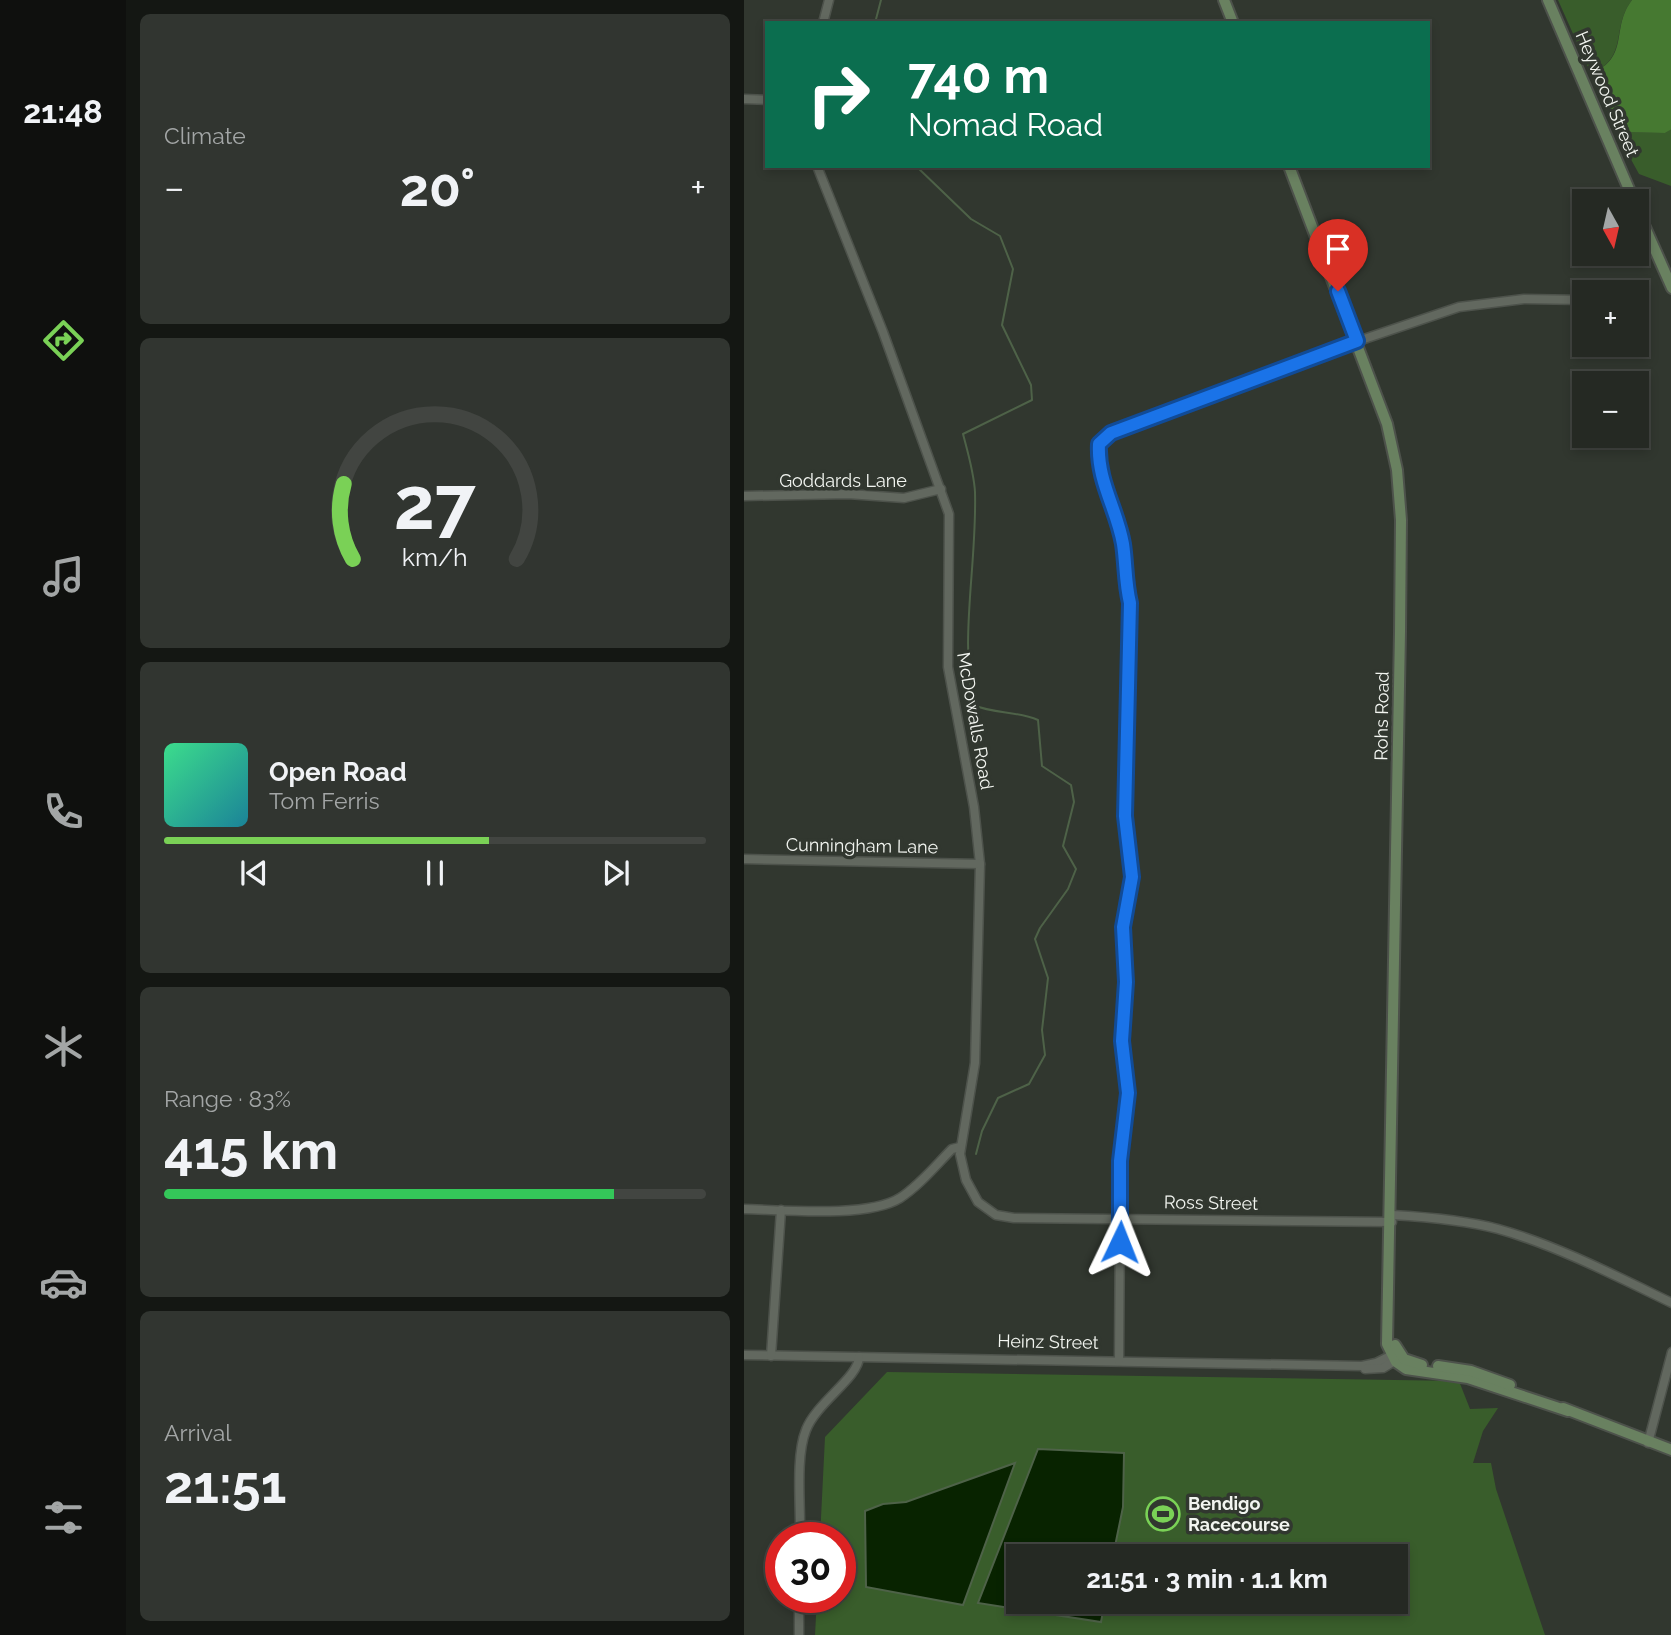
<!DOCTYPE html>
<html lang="en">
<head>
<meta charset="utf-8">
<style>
  :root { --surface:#252923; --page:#313530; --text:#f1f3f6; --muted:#a3a6a6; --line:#424541; --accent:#7ad156 }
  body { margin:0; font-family:Raleway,sans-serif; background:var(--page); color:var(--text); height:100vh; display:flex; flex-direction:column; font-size:26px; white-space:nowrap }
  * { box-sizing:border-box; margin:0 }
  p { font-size:23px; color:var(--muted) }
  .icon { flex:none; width:38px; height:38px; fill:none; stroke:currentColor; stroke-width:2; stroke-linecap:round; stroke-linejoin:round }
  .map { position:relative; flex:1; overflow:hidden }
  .panel { display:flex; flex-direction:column; gap:14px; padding:14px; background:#141713; width:618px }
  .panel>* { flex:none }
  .guide { position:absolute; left:21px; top:21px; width:665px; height:147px; border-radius:0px; box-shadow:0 4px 10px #0003,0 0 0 2px var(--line); background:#0b6e4f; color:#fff; overflow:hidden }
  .needle { width:46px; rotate:172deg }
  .buttons { position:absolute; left:828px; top:189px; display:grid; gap:14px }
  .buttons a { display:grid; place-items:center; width:77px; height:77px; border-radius:0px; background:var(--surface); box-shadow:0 4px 10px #0003,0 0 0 2px var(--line); font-size:35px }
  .speed { position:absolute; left:21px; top:1522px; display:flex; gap:14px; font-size:35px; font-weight:700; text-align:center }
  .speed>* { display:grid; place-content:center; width:91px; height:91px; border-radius:50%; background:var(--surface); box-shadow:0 4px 10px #0003,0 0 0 2px var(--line); line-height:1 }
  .speed .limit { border:10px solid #d22; background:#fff; color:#111 }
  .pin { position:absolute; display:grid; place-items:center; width:60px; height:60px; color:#fff; margin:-72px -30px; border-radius:50% 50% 50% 0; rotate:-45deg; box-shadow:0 0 7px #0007 }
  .pin .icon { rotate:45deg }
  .me { position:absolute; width:77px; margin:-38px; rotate:2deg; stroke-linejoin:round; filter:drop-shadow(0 0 5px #0008) }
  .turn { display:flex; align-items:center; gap:24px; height:147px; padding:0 28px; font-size:32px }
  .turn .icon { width:91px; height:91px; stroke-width:2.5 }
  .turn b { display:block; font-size:49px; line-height:60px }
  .big { font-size:52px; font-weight:700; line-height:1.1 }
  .panel .tile { flex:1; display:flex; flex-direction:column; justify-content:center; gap:10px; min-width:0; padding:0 24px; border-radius:10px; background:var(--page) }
  .panel .dial { align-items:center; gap:0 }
  .dial svg { height:182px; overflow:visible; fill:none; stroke:var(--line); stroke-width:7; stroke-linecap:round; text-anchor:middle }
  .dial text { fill:var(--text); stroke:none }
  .song { display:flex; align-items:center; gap:21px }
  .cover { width:84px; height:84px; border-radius:10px; background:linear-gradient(135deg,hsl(150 70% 55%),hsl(190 70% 35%)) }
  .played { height:7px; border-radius:4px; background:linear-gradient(90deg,var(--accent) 60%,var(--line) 60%) }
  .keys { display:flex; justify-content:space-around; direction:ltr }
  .heat { display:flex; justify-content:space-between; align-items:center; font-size:38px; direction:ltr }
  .charge { height:10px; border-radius:5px; background:linear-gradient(90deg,#34c759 83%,var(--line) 0) }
  .trip { position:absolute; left:262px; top:1544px; width:402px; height:70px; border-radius:0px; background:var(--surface); box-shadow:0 4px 10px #0003,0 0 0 2px var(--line); font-weight:700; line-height:70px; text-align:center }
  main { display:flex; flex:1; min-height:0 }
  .tab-bar { display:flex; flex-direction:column; width:126px; justify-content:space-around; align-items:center; background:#0f100e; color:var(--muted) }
  .tab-bar .icon { width:49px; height:49px }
  .tab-bar .on { color:var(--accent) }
  .tab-bar b { font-size:32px; color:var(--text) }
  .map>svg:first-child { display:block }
</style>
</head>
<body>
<main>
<nav class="tab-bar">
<b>21:48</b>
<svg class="icon on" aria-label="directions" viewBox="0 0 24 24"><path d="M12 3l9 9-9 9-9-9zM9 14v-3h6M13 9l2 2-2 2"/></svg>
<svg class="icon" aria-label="music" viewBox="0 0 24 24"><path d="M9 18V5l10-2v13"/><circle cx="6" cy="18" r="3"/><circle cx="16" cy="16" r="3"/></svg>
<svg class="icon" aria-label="phone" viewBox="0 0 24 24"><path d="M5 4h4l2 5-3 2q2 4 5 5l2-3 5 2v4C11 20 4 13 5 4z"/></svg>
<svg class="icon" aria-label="climate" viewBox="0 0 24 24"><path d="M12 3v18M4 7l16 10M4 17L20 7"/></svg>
<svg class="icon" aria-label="car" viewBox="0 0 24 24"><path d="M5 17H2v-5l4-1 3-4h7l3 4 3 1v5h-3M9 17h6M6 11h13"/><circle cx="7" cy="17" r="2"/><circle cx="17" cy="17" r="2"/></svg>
<svg class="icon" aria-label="filters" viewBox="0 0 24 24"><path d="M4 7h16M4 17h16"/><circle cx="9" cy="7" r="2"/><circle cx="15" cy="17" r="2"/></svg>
</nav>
<section class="panel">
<div class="tile"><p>Climate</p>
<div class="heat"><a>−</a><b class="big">20°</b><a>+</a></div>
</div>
<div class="tile dial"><svg viewBox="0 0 100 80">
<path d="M14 69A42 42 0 1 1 86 69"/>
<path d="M14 69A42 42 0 0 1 10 36" stroke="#7ad156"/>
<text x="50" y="56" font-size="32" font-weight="700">27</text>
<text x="50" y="72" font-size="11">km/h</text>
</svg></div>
<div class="tile">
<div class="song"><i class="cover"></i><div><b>Open Road</b><p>Tom Ferris</p></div></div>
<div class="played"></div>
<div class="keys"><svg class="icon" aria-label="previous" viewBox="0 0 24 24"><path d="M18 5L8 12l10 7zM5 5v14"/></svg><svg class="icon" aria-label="pause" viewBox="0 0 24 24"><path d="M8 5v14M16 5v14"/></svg><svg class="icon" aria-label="next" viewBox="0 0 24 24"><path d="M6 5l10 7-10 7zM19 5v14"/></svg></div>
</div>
<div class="tile"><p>Range · 83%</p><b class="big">415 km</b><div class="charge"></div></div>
<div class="tile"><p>Arrival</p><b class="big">21:51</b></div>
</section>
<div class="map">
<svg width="928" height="1635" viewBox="0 0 928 1635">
  <rect width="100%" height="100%" fill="#31372f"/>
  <g fill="#395d2b" fill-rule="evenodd">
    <path d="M814 0H888C866 29 886 56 847 74Z"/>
    <polygon points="927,129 927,186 895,174 872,132 921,133"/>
    <path d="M143 1372 715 1381 726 1409 754 1408 739 1431 729 1463H747L752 1489 801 1635H71L73 1598H96V1538H76L81 1437ZM275 1556H653V1601H275Z"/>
  </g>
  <path fill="#467931" d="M888 0H927L928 129 921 133 872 132 847 74C887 56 866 29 888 0Z"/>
  <g fill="#082300" stroke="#4e6248" stroke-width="2">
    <polygon points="294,1449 380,1453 379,1507 369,1556 275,1556 275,1601 361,1601 357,1622 234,1603"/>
    <polygon points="271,1463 219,1605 122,1587 121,1511 139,1504 162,1502"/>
  </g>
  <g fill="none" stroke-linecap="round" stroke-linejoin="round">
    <g stroke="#4e6248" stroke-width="2">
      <polyline points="131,23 137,0"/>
      <path d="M172 166 227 219 256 236 269 269 258 325 287 385 288 400 219 434C224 453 230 473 231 492 233 564 216 632 229 705 251 714 273 711 294 720L298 766 327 785 330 802 319 846 332 869 324 889 296 928 291 939 304 978 298 1030 301 1055 285 1084 254 1098 238 1131 232 1154"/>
    </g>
    <defs>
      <g id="street">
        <polyline points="79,23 85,0"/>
        <polyline points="0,99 23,100"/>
        <polyline points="73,166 139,332 205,514 204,667 230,807 236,864 231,1063 216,1154 222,1180 234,1202 252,1215 270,1218 648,1222"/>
        <polyline points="892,305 900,309"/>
        <polyline points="0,496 104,494 160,498 197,489"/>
        <polyline points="0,859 236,864"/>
        <path d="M0 1209C39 1210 124 1218 156 1198 176 1185 192 1165 208 1149L216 1147"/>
        <path d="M648 1215C683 1217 721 1220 754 1229 812 1245 874 1277 928 1303"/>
        <polyline points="377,1218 376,1161 384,1093 378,1041 382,982 379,927 388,877 381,815 385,603 379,573 379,544 357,480 355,445 367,433 540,366 715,307 780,299 840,300"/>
        <polyline points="0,1355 618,1366 632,1363 652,1353"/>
        <polyline points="27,1356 37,1210"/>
        <polyline points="375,1361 376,1218"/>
        <polyline points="621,1369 639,1368 654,1359"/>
        <polyline points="904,1443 928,1352"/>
        <path d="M56 1538C57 1508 51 1457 62 1430 72 1403 115 1377 115 1357"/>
        <polyline points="55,1635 55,1598"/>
      </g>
      <g id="secondary">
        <polyline points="480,0 489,23"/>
        <polyline points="804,0 890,201"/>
        <polyline points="545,166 643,424 653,470 657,520 656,632 643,1344 652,1362 662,1369 724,1378 824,1411"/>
        <polyline points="892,207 928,288"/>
        <polyline points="651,1345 660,1359 678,1365"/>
        <polyline points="694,1366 727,1371 766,1385"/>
        <polyline points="819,1408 928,1450"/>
      </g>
    </defs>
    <use href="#street" stroke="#4d524b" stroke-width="11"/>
    <use href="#secondary" stroke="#4d524b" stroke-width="14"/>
    <use href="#street" stroke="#62685f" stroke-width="8"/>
    <use href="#secondary" stroke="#698160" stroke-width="10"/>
  </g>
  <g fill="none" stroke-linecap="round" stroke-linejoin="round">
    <defs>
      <path id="route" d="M376 1242V1161L384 1093 378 1041 382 982 379 927 388 877 381 816 386 603C381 582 382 564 379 544 373 509 353 481 355 444L367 433 613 341 594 291"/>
    </defs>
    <use href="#route" stroke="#114b97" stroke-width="18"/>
    <use href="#route" stroke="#1a73e8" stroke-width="12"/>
  </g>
  <defs>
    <symbol id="stadium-ring" viewBox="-11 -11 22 22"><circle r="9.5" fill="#31372f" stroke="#7ad156" stroke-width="1.5"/><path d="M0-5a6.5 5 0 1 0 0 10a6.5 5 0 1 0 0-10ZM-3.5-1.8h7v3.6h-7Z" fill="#7ad156"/></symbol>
  </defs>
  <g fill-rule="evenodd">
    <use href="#stadium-ring" x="400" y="1495" width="38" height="38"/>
  </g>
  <g text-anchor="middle" stroke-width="7" stroke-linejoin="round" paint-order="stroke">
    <g font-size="18" fill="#f2f5f0" stroke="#31372f">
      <text transform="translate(863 94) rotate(67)" y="6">Heywood Street</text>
      <text x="99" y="487">Goddards Lane</text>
      <text transform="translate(638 716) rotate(-89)" y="6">Rohs Road</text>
      <text transform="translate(231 721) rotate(80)" y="6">McDowalls Road</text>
      <text transform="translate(118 846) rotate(1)" y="6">Cunningham Lane</text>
      <text transform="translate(467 1203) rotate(1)" y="6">Ross Street</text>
      <text transform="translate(304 1342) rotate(1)" y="6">Heinz Street</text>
    </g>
    <g font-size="18" font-weight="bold" fill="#f2f5f0" stroke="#31372f" text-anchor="start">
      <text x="444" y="1510">Bendigo<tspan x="444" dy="21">Racecourse</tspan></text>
    </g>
  </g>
</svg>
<div class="buttons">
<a><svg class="needle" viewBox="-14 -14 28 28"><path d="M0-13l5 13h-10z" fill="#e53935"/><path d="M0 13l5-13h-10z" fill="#a3a6a6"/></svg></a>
<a>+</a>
<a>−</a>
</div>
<div class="speed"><div class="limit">30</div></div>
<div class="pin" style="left:594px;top:291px;background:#d93025"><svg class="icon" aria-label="arrive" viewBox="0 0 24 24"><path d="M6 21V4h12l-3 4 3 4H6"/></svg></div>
<svg class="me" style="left:376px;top:1242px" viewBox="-20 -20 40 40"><path d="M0-17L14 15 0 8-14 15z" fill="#1a73e8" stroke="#fff" stroke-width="4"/></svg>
<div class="trip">21:51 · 3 min · 1.1 km</div>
<div class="guide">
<div class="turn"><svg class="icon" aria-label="right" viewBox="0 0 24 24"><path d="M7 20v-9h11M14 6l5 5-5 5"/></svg><div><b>740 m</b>Nomad Road</div></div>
</div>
</div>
</main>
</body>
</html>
